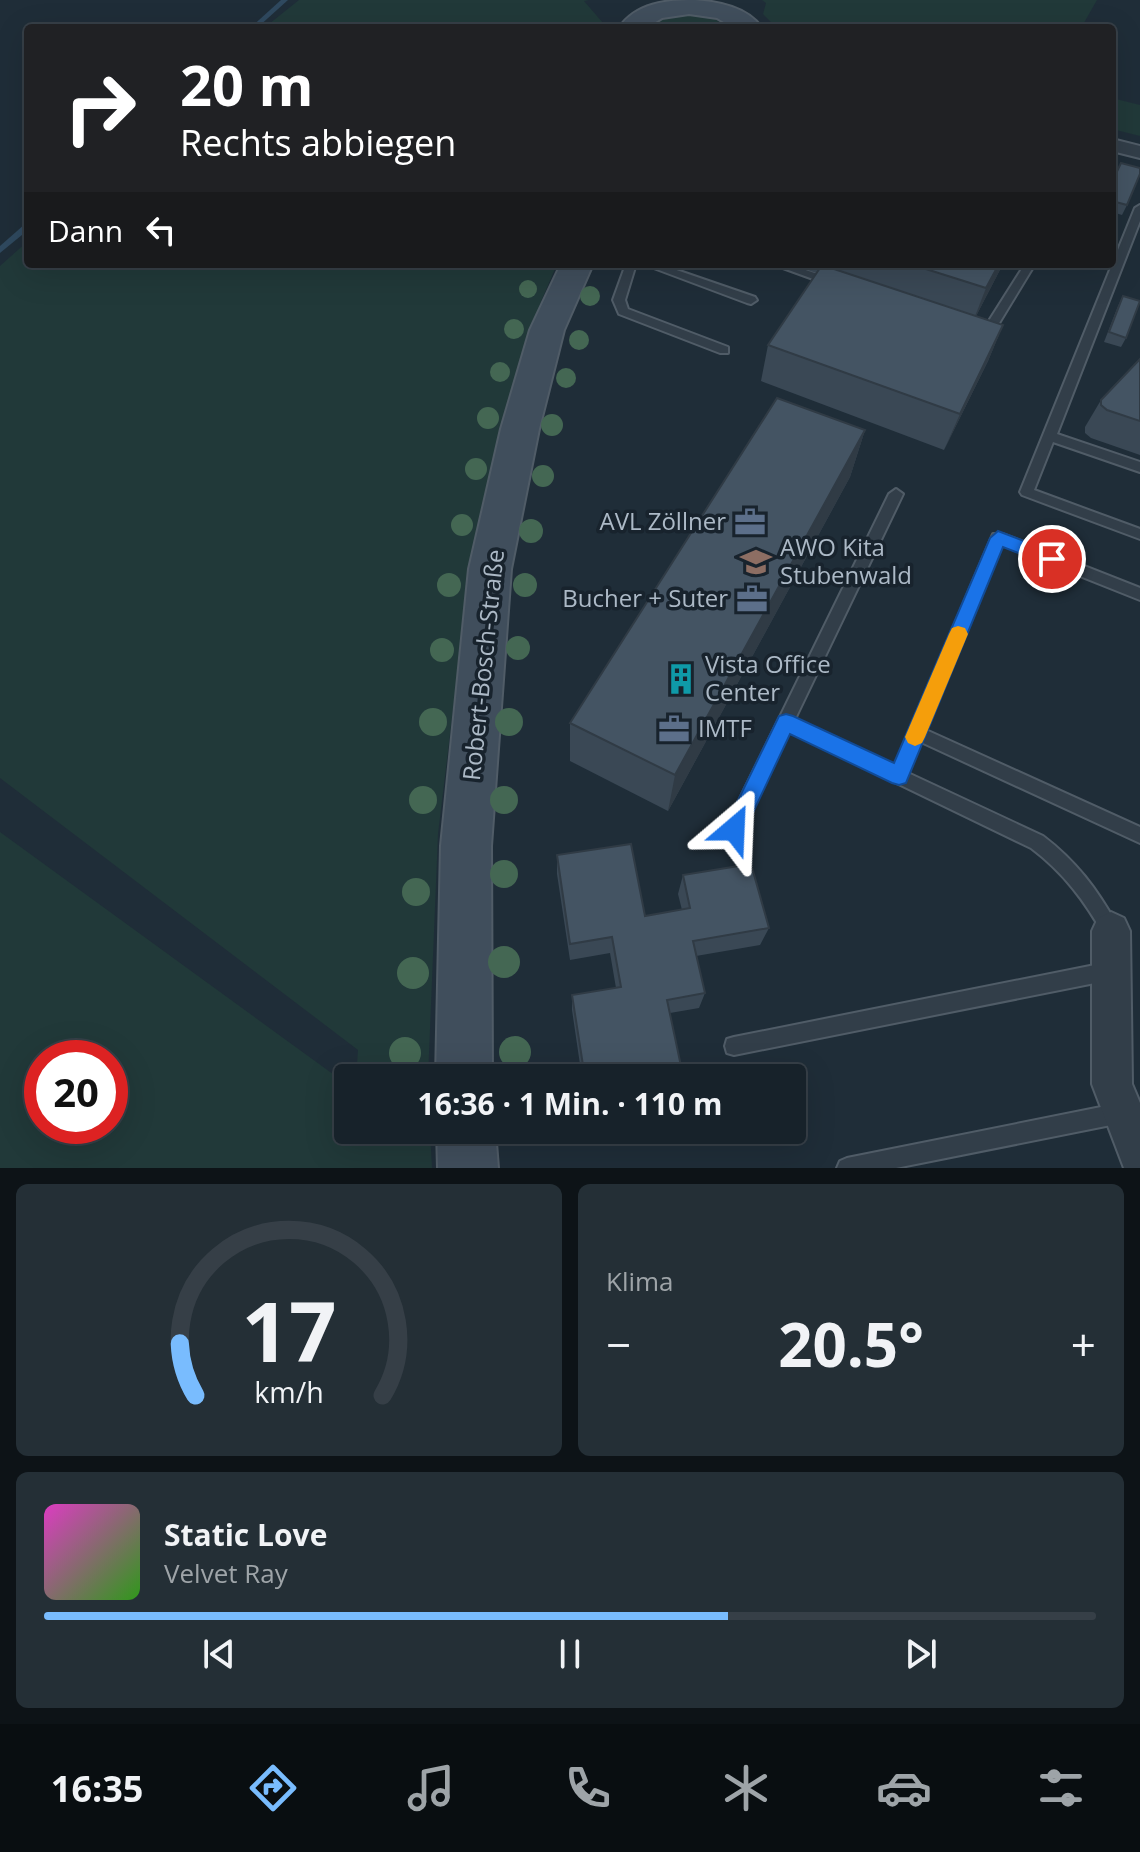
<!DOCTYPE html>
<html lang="de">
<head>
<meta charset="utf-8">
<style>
  :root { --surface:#17222a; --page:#242f36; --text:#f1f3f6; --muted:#9ea4a8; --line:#363f47; --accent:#79bcfe }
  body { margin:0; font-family:"Open Sans",sans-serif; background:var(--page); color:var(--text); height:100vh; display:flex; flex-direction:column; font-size:30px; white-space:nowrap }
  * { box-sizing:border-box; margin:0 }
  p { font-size:26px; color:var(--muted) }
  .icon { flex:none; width:44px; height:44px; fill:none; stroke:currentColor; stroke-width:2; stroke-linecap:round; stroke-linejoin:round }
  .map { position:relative; height:1168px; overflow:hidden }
  .side { display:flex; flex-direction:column; gap:16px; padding:16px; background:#0d1317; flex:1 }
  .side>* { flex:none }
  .top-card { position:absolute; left:24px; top:24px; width:1092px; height:244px; border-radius:8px; box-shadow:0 8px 32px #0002,0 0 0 2px var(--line); background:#202124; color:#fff; overflow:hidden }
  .speed { position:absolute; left:24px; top:1040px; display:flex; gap:16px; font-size:40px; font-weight:700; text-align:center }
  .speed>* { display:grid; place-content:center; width:104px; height:104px; border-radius:50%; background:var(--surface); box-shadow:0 8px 32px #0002,0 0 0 2px var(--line); line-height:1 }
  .speed .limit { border:12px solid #d22; background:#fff; color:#111 }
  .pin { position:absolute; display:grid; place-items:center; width:68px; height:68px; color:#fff; margin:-34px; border:4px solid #fff; border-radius:50%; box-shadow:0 2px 8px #0007 }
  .me { position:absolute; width:88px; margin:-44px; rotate:26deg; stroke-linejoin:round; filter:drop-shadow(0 0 6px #0008) }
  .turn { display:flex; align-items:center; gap:28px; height:168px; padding:0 24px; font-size:36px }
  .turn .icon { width:104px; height:104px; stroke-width:2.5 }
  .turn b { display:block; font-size:56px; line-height:68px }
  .then { display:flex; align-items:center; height:76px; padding:0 24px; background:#0003; gap:16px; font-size:30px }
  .big { font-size:60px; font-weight:700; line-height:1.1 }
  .side .card { flex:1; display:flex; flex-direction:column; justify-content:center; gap:12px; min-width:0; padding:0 28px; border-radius:12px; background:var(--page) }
  .side .dial { align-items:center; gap:0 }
  .dial svg { height:208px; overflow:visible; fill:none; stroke:var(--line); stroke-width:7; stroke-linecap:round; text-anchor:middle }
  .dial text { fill:var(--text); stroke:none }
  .song { display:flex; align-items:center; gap:24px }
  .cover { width:96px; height:96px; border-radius:12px; background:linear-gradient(135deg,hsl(310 70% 55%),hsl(110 70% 35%)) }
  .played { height:8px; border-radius:4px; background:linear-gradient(90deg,var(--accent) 65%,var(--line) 65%) }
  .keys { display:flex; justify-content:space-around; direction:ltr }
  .heat { display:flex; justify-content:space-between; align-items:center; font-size:44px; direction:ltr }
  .side .tiles { flex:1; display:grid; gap:16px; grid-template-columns:1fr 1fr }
  .card:last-child { grid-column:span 2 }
  .trip { position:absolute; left:334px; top:1064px; width:472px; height:80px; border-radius:8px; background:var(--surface); box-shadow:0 8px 32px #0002,0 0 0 2px var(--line); font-weight:700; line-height:80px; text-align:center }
  .menu { display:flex; height:128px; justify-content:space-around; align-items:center; background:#090e11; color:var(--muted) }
  .menu .icon { width:56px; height:56px }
  .menu .on { color:var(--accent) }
  .menu b { font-size:36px; color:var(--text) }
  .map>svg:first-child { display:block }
</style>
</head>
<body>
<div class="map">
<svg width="1140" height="1168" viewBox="0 0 1140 1168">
  <rect width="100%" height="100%" fill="#1f2d38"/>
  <g fill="#213939" fill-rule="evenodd">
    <polygon points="299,0 589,0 584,1 603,23 602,28 264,28"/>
    <polygon points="762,0 1097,0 1081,28 777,28 763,14 766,3"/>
    <polygon points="681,12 706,14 729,28 648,28 659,17"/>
    <polygon points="1112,98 1140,105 1140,136 1112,129"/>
    <polygon points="28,241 28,264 557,264 540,304 470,568 438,834 428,1078 356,1078 358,1050 0,778 0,266"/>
    <path d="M0 832 348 1085V1130H430L432 1168H0ZM42 1058H110V1126H42Z"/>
  </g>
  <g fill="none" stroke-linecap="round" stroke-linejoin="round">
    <g fill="#2f495f" fill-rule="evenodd">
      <polygon points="281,0 288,0 257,28 250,28"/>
      <polygon points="25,224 28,224 28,230 0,253 0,246"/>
    </g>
    <defs>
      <g id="lane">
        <polygon points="1140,205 1140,221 1057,434 1140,462 1140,472 1053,442 1034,490 1140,529 1140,539 1022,495 1020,492 1135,208"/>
        <polygon points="626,264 636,264 625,300 628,309 728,347 728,353 720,353 619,314 613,300"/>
        <polygon points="643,264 659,264 755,297 757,300 751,304 747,303"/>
        <polygon points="772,264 788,264 835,280 836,282 831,285 827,284"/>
        <polygon points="1025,264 1035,264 990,338 982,338 980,335"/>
        <path d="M896 489 903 494 795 719 895 766 993 534H1003L1140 588V600L1002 545 926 730 1140 827V843L921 742 908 773 1043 836C1076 861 1097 889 1117 925L1120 931 1117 937 1111 940 1105 937C1085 901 1064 873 1031 848L789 731 740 835 734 837 728 835 726 829 728 823 889 494Z"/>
        <polygon points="1110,962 1116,965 1119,971 1116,977 1110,980 734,1055 727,1053 725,1046 727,1039 734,1037"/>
        <polygon points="1121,1103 1128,1106 1131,1113 1128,1120 1121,1123 896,1168 837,1168 840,1161 847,1158"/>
      </g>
      <g id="street">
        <polygon points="1112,139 1140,146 1140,158 1112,151"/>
        <polygon points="1111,912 1124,918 1130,931 1132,1084 1140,1103 1140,1168 1124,1168 1092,1084 1092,931 1098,918"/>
      </g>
      <g id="secondary">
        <path d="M695 0C719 2 747 7 762 28H734L717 18 689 14 662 18 646 28H619C636 3 666 0 695 0Z"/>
        <polygon points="561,264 593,264 564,330 539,429 511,569 491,846 492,1078 436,1078 441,846 469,569 501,429 530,330"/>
        <polygon points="437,1130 495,1130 498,1168 438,1168"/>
      </g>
    </defs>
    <use href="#lane" stroke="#505c67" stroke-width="4"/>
    <use href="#street" stroke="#505c67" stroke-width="4"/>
    <use href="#secondary" stroke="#505c67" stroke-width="4"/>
    <use href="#lane" fill="#323e49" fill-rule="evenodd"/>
    <use href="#street" fill="#323e49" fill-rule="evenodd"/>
    <use href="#secondary" fill="#404e5c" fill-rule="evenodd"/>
  </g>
  <g fill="#446753">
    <circle cx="528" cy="289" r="9"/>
    <circle cx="590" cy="296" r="10"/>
    <circle cx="514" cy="329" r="10"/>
    <circle cx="579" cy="340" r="10"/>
    <circle cx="500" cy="372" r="10"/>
    <circle cx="566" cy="378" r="10"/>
    <circle cx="488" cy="418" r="11"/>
    <circle cx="552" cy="425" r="11"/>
    <circle cx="476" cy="469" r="11"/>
    <circle cx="543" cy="476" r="11"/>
    <circle cx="462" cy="525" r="11"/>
    <circle cx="531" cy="531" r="12"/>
    <circle cx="449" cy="585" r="12"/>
    <circle cx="525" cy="585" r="12"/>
    <circle cx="518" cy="648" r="12"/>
    <circle cx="442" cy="650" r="12"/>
    <circle cx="433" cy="722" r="14"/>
    <circle cx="509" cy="722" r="14"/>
    <circle cx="423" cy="800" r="14"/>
    <circle cx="504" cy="800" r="14"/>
    <circle cx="504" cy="874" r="14"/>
    <circle cx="416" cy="892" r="14"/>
    <circle cx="504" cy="962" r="16"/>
    <circle cx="413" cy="973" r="16"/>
    <circle cx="515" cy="1052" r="16"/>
    <circle cx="405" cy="1053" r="16"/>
  </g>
  <g fill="#3a4855">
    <polygon points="1112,182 1127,205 1122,215 1112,212"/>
    <polygon points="789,264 1003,264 976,316 1003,325 988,361 944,450 761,381 768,345 817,273"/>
    <polygon points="1123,296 1126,338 1121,347 1104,342 1118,306"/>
    <polygon points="1140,359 1140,455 1091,438 1085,433 1085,427 1101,400"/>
    <polygon points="865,430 850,477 668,811 570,761 570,723"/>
    <polygon points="557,855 645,916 682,910 678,894 683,875 769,928 760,945 696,956 705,993 699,1008 670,1013 681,1066 676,1078 582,1078 572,1010 572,995 616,988 610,953 570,960 557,874"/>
  </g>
  <g fill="#303b45">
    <polygon points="999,264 1003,264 972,324 986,288"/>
    <polygon points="1003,325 988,361 944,450 960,414"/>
    <polygon points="865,430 850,477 668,811 675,775"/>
  </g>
  <g fill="#445463" stroke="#303b45" stroke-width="2">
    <polygon points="1121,163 1140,168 1140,174 1127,205 1112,201 1112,182"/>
    <polygon points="910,264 999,264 986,288"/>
    <polygon points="822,265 1003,325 960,414 768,345"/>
    <polygon points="1123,296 1140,301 1126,338 1109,332"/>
    <polygon points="1140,359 1140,421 1107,410 1101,405 1101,400"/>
    <polygon points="777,398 865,430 675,775 570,723"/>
    <polygon points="631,844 645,916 690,908 683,875 751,864 769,928 693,941 705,993 667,1000 681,1066 609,1078 585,1078 572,995 621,987 612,937 570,944 557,855"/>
  </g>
  <polygon fill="#1a73e8" stroke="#114b97" stroke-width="2" points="998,531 1058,554 1061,559 1052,566 1003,547 906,783 899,785 892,783 790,734 742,836 734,839 727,836 724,829 779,716 786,714 793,716 894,763 990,538"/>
  <polygon fill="#f59e0b" points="958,626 965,628 968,634 925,737 922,743 915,746 908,743 905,737 949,634 952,628"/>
  <defs>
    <symbol id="office-bare" viewBox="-9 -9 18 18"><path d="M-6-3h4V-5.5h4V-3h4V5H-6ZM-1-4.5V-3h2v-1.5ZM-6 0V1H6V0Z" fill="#5c6f8a" stroke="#18232d" stroke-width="2.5" paint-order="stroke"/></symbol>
    <symbol id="school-bare" viewBox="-9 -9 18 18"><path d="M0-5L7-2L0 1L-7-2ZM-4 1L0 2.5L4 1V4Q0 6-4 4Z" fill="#8d6e63" stroke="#18232d" stroke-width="2.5" paint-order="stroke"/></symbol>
    <symbol id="building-bare" viewBox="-9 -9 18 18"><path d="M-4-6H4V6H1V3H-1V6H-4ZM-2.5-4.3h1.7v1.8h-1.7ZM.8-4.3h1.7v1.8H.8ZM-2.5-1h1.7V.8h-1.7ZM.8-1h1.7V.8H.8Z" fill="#0f9aa8" stroke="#18232d" stroke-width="2.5" paint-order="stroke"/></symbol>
  </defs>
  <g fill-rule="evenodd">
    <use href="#office-bare" x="728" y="500" width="44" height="44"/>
    <use href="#school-bare" x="734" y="540" width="44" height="44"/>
    <use href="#office-bare" x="730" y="577" width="44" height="44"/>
    <use href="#building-bare" x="659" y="657" width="44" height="44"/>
    <use href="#office-bare" x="652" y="707" width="44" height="44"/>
  </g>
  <g text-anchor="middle" stroke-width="7" stroke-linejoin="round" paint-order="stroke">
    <g font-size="24" fill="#acb9c6" stroke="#18232d" text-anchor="start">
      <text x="726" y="530" text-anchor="end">AVL Zöllner</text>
      <text x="780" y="556">AWO Kita<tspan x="780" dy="28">Stubenwald</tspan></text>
      <text x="728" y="607" text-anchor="end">Bucher + Suter</text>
      <text x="705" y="673">Vista Office<tspan x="705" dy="28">Center</tspan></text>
      <text x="698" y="737">IMTF</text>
    </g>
    <g font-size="24" fill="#acb9c6" stroke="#18232d">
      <text transform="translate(484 665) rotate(-84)" y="8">Robert-Bosch-Straße</text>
    </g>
  </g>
</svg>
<div class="speed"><div class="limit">20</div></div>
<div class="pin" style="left:1052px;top:559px;background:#d93025"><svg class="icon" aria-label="arrive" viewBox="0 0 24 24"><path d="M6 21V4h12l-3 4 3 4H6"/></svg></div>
<svg class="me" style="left:734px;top:829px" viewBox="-20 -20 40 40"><path d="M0-17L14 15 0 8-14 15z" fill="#1a73e8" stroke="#fff" stroke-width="4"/></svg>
<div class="trip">16:36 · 1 Min. · 110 m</div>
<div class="top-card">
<div class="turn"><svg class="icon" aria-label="right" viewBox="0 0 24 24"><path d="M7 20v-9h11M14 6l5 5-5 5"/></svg><div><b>20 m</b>Rechts abbiegen</div></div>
<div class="then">Dann<svg class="icon" aria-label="left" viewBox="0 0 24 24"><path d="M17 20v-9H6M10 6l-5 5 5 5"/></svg></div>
</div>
</div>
<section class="side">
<div class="tiles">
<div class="card dial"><svg viewBox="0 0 100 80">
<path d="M14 69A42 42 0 1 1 86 69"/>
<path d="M14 69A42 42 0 0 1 8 49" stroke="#79bcfe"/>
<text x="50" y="56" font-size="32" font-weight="700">17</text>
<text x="50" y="72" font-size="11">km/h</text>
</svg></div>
<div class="card"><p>Klima</p>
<div class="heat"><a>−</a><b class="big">20.5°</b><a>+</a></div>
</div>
<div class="card">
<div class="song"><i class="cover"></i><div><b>Static Love</b><p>Velvet Ray</p></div></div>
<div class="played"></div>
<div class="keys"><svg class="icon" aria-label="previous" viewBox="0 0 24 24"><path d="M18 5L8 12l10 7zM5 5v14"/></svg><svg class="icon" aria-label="pause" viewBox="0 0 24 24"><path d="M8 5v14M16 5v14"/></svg><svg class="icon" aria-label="next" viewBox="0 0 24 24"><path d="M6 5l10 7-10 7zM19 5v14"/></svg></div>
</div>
</div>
</section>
<nav class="menu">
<b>16:35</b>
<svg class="icon on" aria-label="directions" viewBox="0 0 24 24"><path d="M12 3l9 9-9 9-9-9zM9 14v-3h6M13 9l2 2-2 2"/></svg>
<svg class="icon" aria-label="music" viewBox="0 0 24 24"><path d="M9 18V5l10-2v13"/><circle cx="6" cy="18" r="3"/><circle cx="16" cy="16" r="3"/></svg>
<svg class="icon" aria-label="phone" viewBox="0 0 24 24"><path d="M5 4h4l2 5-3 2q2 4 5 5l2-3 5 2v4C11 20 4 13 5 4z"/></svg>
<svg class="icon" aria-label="climate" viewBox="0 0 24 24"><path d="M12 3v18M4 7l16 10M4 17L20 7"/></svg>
<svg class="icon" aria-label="car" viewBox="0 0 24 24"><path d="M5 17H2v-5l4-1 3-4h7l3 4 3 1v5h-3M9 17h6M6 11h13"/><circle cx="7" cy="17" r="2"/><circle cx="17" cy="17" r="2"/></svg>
<svg class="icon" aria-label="filters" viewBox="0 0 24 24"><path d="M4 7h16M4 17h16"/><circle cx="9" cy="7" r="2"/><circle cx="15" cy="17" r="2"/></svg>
</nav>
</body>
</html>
